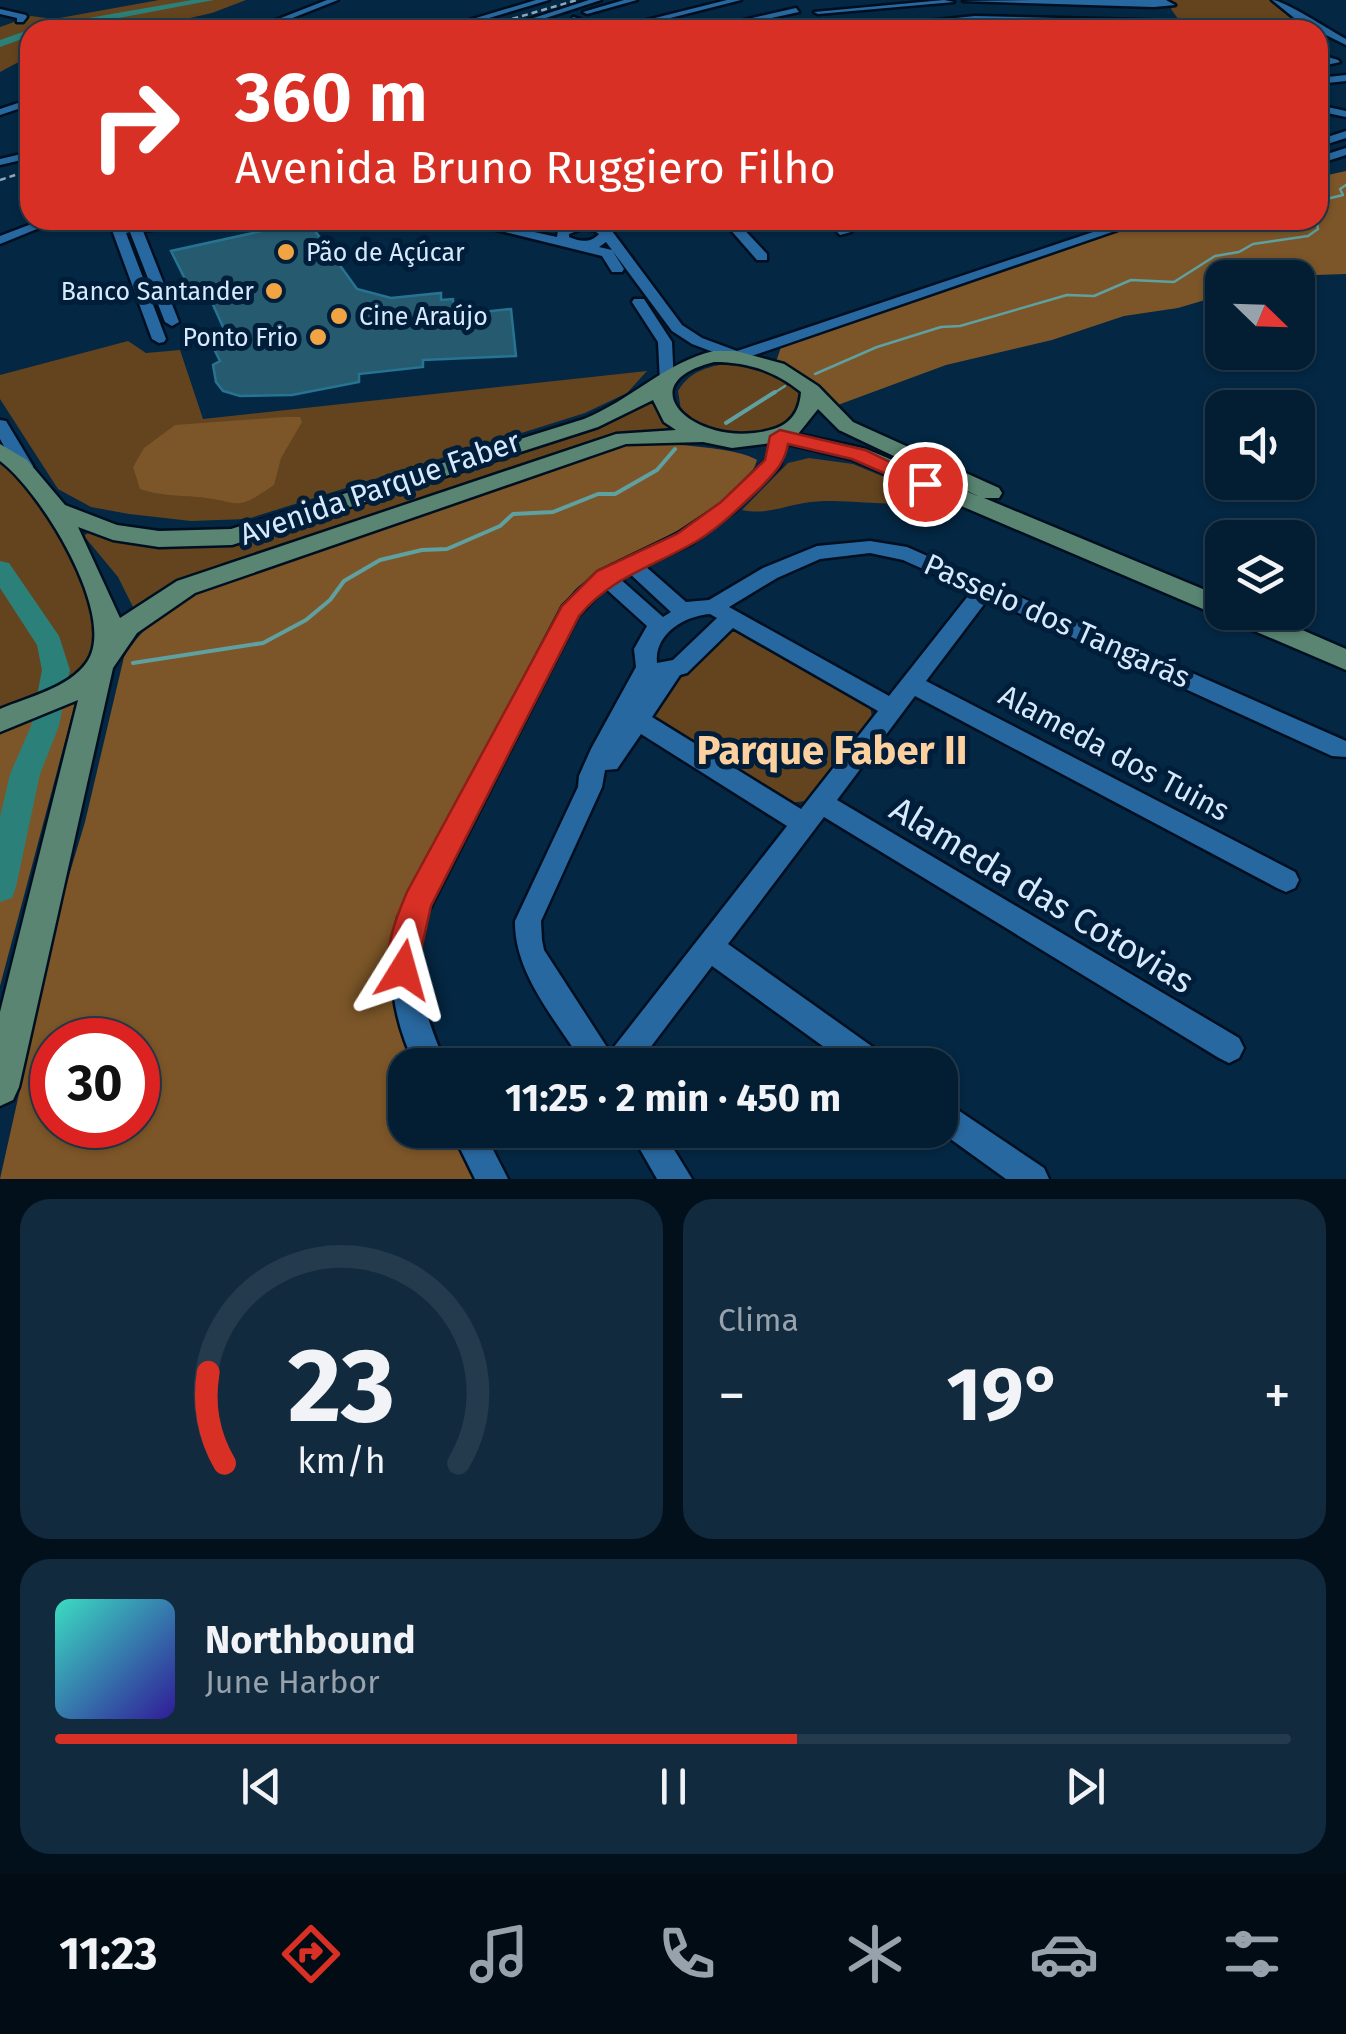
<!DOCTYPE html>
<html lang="pt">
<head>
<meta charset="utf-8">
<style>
  :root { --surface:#031d32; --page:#112a3e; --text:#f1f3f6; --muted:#97a2ac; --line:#243b4d; --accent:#d93025 }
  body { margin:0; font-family:"Fira Sans",sans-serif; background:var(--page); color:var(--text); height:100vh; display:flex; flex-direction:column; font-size:38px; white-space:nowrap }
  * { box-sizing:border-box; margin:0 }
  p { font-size:32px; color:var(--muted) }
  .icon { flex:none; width:55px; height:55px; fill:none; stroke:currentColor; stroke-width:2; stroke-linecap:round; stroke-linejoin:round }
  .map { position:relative; height:1179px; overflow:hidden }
  .drawer { display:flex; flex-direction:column; gap:20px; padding:20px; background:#02101c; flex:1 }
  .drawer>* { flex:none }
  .guide { position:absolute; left:20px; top:20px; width:1308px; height:210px; border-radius:30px; box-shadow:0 2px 8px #0004,0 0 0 2px var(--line); background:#d93025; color:#fff; overflow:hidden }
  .needle { width:65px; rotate:113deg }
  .fabs { position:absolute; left:1205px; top:260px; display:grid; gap:20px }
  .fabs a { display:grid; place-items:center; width:110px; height:110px; border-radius:20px; background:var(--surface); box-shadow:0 2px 8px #0004,0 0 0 2px var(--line); font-size:50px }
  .speed { position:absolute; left:30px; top:1018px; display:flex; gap:20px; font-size:50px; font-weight:700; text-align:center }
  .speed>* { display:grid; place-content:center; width:130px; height:130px; border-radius:50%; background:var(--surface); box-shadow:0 2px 8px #0004,0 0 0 2px var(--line); line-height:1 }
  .speed .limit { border:15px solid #d22; background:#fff; color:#111 }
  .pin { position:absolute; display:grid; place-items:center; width:85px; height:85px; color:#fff; margin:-42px; border:5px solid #fff; border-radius:50%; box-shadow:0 2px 10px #0007 }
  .me { position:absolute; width:110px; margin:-55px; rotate:8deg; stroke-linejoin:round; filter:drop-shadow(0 0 8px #0008) }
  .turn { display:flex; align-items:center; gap:35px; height:210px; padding:0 50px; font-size:45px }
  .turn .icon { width:130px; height:130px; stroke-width:2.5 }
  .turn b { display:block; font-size:70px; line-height:85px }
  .big { font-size:75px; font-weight:700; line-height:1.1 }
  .drawer .card { flex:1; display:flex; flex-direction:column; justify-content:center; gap:15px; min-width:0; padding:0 35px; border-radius:30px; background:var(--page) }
  .drawer .dial { align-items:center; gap:0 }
  .dial svg { height:260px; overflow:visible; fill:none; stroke:var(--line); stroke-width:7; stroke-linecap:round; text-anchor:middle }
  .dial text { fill:var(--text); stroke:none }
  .song { display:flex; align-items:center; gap:30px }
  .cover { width:120px; height:120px; border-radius:15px; background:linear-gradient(135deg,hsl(170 70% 55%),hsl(250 70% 35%)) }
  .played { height:10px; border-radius:5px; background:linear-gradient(90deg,var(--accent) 60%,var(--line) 60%) }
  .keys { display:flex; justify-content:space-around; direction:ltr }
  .heat { display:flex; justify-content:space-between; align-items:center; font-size:55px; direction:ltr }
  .drawer .tiles { flex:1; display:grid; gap:20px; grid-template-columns:1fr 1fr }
  .card:last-child { grid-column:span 2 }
  .trip { position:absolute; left:388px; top:1048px; width:570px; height:100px; border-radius:30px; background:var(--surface); box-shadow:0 2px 8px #0004,0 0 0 2px var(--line); font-weight:700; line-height:100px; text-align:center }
  .tab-bar { display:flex; height:160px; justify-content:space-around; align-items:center; background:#010c14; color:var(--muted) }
  .tab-bar .icon { width:70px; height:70px }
  .tab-bar .current { color:var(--accent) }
  .tab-bar b { font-size:45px; color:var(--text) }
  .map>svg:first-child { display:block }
</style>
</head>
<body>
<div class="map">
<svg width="1346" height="1179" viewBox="0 0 1346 1179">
  <rect width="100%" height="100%" fill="#042743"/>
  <g fill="#63441e">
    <polygon points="159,0 246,0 212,13 137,30 30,30 30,56 0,72 0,27 31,16 54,19"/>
    <polygon points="1164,0 1272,0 1304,24 1186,30 1171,9 1176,4"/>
    <polygon points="128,341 146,353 180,350 203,419 647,371 627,393 585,413 247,519 191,521 129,514 91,507 58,489 0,399 0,375"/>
    <path d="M741 363 764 367 796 387 801 401C787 449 707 440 681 410L678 391C691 368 716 364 741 363Z"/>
    <polygon points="654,396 662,419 678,432 630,431 605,438 223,563 174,584 135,611 118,577 84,536 89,532 117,538 256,536 594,429"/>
    <polygon points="0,451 24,466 106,612 101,665 0,721"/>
    <path d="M809 458 853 464 937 499C895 511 848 496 804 503 781 507 765 515 742 510L788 463Z"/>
    <polygon points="728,630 742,633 870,706 873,723 805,801 790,803 654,722 650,706 722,631"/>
  </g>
  <g fill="#7c5628" fill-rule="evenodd">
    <polygon points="1346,171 1346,274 1222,278 1222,295 1178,308 1124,316 1052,340 946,365 827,409 768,362 777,359 782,344 1141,220 1318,220 1318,177"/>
    <path d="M285 417H300L302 422 281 458 274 485C231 515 241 500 197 497 177 495 161 496 140 489L133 467 144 448 175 425Z"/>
    <path d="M635 443C662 443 737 447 757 460 743 511 623 553 583 583 570 592 563 606 555 619 524 675 494 731 464 787 433 845 396 902 392 970 391 1003 401 1035 415 1065H405V1130H449L475 1179H0L64 892 85 822 124 657C142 626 171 606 202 590ZM52 1040H138V1125H52Z"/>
    <polygon points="76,700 0,986 0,733"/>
  </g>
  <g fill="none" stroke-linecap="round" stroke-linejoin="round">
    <g stroke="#5fa0a1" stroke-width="2.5">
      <polyline points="1318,201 1343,195 1340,189 1346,185"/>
      <polyline points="815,374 877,347 941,327 960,326 1067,295 1094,296 1131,280 1174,282 1215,256 1239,252 1253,244 1308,236 1318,229 1316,220"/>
      <polyline points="771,395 785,386"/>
    </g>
    <g stroke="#5fa0a1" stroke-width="4">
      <polyline points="726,423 775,392"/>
      <polyline points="133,663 263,643 306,620 330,600 344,581 380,560 422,550 447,549 500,526 513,514 553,512 598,494 615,494 657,470 675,449"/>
    </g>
    <g fill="#2b807a" fill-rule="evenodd">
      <polygon points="192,0 214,0 55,30 30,30 30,36 0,47 0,40 37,27"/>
      <polygon points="0,561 9,563 59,636 70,670 59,726 40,774 16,887 12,898 0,902 0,817 10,774 31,726 42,670 37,645 0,588"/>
    </g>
  </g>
  <polygon fill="#255a6f" stroke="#267492" stroke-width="2.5" points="308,221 357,289 391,298 441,293 441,300 453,299 454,315 511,309 516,356 423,360 423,367 359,374 359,382 292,395 240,396 223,391 216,382 213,365 220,361 215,351 220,349 214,338 227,336 210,298 196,301 171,251"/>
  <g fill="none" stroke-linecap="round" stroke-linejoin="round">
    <defs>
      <g id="minor">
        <polygon points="327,0 338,0 262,30 250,30"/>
        <polygon points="536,0 549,0 449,30 436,30"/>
        <polygon points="589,0 601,0 509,30 496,30"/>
        <polygon points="624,0 637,0 587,14 583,12"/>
        <polygon points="727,0 741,0 623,30 619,27"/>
        <polygon points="944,0 954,2 818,14 814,12"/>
        <polygon points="1033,0 1166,0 1175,5 1154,7 963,1"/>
        <path d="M1272 0C1284 0 1331 31 1346 39V45L1298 21Z"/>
        <polygon points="796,8 799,12 716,30 700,30"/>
        <polygon points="0,9 26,15 27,17 23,22 17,22 17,18 0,14"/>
        <polygon points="975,16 1179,21 1183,24 1179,27 975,22 840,30"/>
        <polygon points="573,17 580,19 575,30 567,30"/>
        <polygon points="1234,27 1251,30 1230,30"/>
        <polygon points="1318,54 1338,60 1340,62 1318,67 1318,61 1321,61 1318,60"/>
        <polygon points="1346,75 1346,81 1318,84 1318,78"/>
        <polygon points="30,99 30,105 0,115 0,109"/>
        <polygon points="1318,105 1346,111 1346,117 1318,111"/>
        <polygon points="1346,131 1346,138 1318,147 1318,140"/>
        <polygon points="1346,148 1346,155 1318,164 1318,157"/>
        <polygon points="30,152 30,158 0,165 0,159"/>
        <polygon points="42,220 59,220 0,244 0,236"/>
        <polygon points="105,220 118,220 122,226 128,225 126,220 138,220 140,223 204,220 198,224 143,231 179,322 172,326 165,322 130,232 126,233 166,339 164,342 159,343 152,339 112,230"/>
        <path d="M456 220H479L557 237 558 229C579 221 593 218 612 231L682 325 702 338 737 351 1129 220H1147L737 361 692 344 672 331 606 242 599 247 612 250 624 269 622 272H612L602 256ZM582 229 593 230 599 234C591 243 580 242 569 237V234Z"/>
        <polygon points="722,220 735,220 767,254 767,260 757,260"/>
        <polygon points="826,220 839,220 851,232 840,235"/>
        <polygon points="634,299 644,299 672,342 674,385 668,387 660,382 658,342 632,302"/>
        <polygon points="0,420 6,421 33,466 30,470 18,470 15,466 0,439"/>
        <path d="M780 431 788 436 780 466 735 511 691 544 645 566 686 602 709 600 763 568 817 546 870 541 907 547 1346 741V757L1332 756 988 599 926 681 1295 872 1299 880 1295 888 1286 892 1277 888 915 696 837 800 1239 1038 1244 1048 1239 1058 1229 1063 1219 1058 824 817 728 944 884 1055 889 1065H849L712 966 637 1065H584C557 1021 514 974 515 921L578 787 579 776 591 749 636 667 634 649 647 626 605 588 578 616 424 920C412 979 424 1012 446 1065H415C392 1017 386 970 398 918L563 606 598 572 677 534 723 503 766 460 772 436ZM870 553 903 560 972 591 889 696 729 607 777 578 820 559ZM629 573 671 612 663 617 619 578ZM710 614 717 618 673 660 657 663C654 635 683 616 710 614ZM733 628 878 711 801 809 652 717 680 675 687 673ZM641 734 787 826 610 1052 544 950 542 940 541 921 602 787 605 770 617 769Z"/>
        <polygon points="940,1098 1044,1168 1049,1179 1006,1179 938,1130"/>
        <polygon points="451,1130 483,1130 508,1179 475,1179"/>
        <polygon points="629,1130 662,1130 692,1179 657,1179"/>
      </g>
      <path id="major" d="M714 351H736L784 364 818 386 853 422 999 488 1002 493 999 498H984L1222 597V612H1261L1346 649V670L851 459 780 442 732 448 703 442 626 444 195 593 137 633 113 668 19 1087 13 1100 0 1106V1012L78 700 0 732V709C28 697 69 688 87 662 119 616 39 489 0 461V444L27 460 65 505 117 525 159 531 231 529 584 419C631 400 666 362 714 351ZM714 362C748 362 775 371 801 392 799 421 781 430 754 433 689 441 630 383 714 362ZM653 400 664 422 676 430 616 434 177 581 120 618 78 527 113 540 159 547 232 545 598 427ZM818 409 839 430 980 497 866 449 798 434Z"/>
    </defs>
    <use href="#minor" stroke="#000f20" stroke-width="5"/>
    <use href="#major" stroke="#000f20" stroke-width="5"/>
    <use href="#minor" fill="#2868a0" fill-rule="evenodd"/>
    <use href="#major" fill="#598572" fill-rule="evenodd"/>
    <g stroke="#90a8be" stroke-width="2.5" stroke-dasharray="6 4" stroke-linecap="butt">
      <polyline points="474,30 577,0"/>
      <polyline points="0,180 30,170"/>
    </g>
  </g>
  <path fill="#d93025" stroke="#8d1f18" stroke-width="2.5" d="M780 430 865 450 935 484 932 488H918L852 459 788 444C784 465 774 473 760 488 738 509 715 532 688 546 648 568 608 580 579 616L431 906 414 981 403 986 392 981C381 954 396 918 407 892L562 606 597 571 677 534 721 502 765 460 770 436Z"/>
  <g fill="#f3a442" stroke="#001d39" stroke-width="4">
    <circle cx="286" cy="252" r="10"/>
    <circle cx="274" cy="291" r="10"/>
    <circle cx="339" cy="316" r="10"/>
    <circle cx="318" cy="337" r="10"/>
  </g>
  <g text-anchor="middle" stroke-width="10" stroke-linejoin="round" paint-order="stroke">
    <g font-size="25" fill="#d7eafd" stroke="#001d39" text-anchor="start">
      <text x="306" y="261">Pão de Açúcar</text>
      <text x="254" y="300" text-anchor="end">Banco Santander</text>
      <text x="359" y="325">Cine Araújo</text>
      <text x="298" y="346" text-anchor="end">Ponto Frio</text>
    </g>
    <g font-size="30" fill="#d7eafd" stroke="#001d39">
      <text transform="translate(380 488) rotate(-19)" y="10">Avenida Parque Faber</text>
      <text transform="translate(1057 621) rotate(24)" y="10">Passeio dos Tangarás</text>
      <text transform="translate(1114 753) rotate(28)" y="10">Alameda dos Tuins</text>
    </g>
    <g font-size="35" fill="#d7eafd" stroke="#001d39">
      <text transform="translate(1042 895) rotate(31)" y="12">Alameda das Cotovias</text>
    </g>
    <g font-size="40" font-weight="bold" fill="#fdd0a0" stroke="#001d39">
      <text x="832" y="764">Parque Faber II</text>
    </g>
  </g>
</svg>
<div class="fabs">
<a><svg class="needle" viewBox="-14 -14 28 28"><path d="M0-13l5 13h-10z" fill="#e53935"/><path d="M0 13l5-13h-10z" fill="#97a2ac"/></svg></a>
<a><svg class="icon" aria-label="sound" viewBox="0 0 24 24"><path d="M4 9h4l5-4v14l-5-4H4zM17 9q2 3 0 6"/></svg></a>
<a><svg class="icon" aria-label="layers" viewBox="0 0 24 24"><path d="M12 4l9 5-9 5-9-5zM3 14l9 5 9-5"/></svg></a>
</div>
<div class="speed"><div class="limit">30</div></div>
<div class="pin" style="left:925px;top:484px;background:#d93025"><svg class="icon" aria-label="arrive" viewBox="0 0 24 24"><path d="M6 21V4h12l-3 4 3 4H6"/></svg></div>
<svg class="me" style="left:403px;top:970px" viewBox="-20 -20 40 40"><path d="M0-17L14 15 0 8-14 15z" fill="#d93025" stroke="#fff" stroke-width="4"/></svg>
<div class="trip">11:25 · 2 min · 450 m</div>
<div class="guide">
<div class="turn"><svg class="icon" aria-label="right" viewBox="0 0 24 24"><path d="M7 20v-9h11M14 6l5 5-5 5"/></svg><div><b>360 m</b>Avenida Bruno Ruggiero Filho</div></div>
</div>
</div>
<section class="drawer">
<div class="tiles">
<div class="card dial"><svg viewBox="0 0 100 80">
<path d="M14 69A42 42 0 1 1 86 69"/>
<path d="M14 69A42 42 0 0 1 9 41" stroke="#d93025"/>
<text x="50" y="56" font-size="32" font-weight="700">23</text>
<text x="50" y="72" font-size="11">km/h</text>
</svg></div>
<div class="card"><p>Clima</p>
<div class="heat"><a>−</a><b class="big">19°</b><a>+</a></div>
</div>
<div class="card">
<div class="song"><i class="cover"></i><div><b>Northbound</b><p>June Harbor</p></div></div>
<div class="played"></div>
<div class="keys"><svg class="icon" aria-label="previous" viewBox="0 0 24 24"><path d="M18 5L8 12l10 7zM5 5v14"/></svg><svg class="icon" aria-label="pause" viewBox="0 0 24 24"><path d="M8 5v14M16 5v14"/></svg><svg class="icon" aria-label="next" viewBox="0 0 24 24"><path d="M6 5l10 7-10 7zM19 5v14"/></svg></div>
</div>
</div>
</section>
<nav class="tab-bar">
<b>11:23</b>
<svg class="icon current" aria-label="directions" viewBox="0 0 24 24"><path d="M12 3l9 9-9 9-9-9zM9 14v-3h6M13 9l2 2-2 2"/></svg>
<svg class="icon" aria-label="music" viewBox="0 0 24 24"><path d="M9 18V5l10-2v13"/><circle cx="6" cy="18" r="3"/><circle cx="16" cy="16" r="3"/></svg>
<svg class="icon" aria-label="phone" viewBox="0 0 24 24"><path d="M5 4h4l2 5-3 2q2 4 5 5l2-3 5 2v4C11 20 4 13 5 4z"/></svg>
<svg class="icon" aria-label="climate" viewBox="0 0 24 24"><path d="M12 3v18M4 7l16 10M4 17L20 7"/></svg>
<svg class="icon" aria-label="car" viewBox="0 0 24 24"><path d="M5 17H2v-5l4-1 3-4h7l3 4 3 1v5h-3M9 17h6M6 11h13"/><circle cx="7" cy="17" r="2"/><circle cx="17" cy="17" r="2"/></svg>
<svg class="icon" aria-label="filters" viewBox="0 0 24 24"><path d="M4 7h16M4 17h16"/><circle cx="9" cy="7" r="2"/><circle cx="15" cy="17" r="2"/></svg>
</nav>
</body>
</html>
